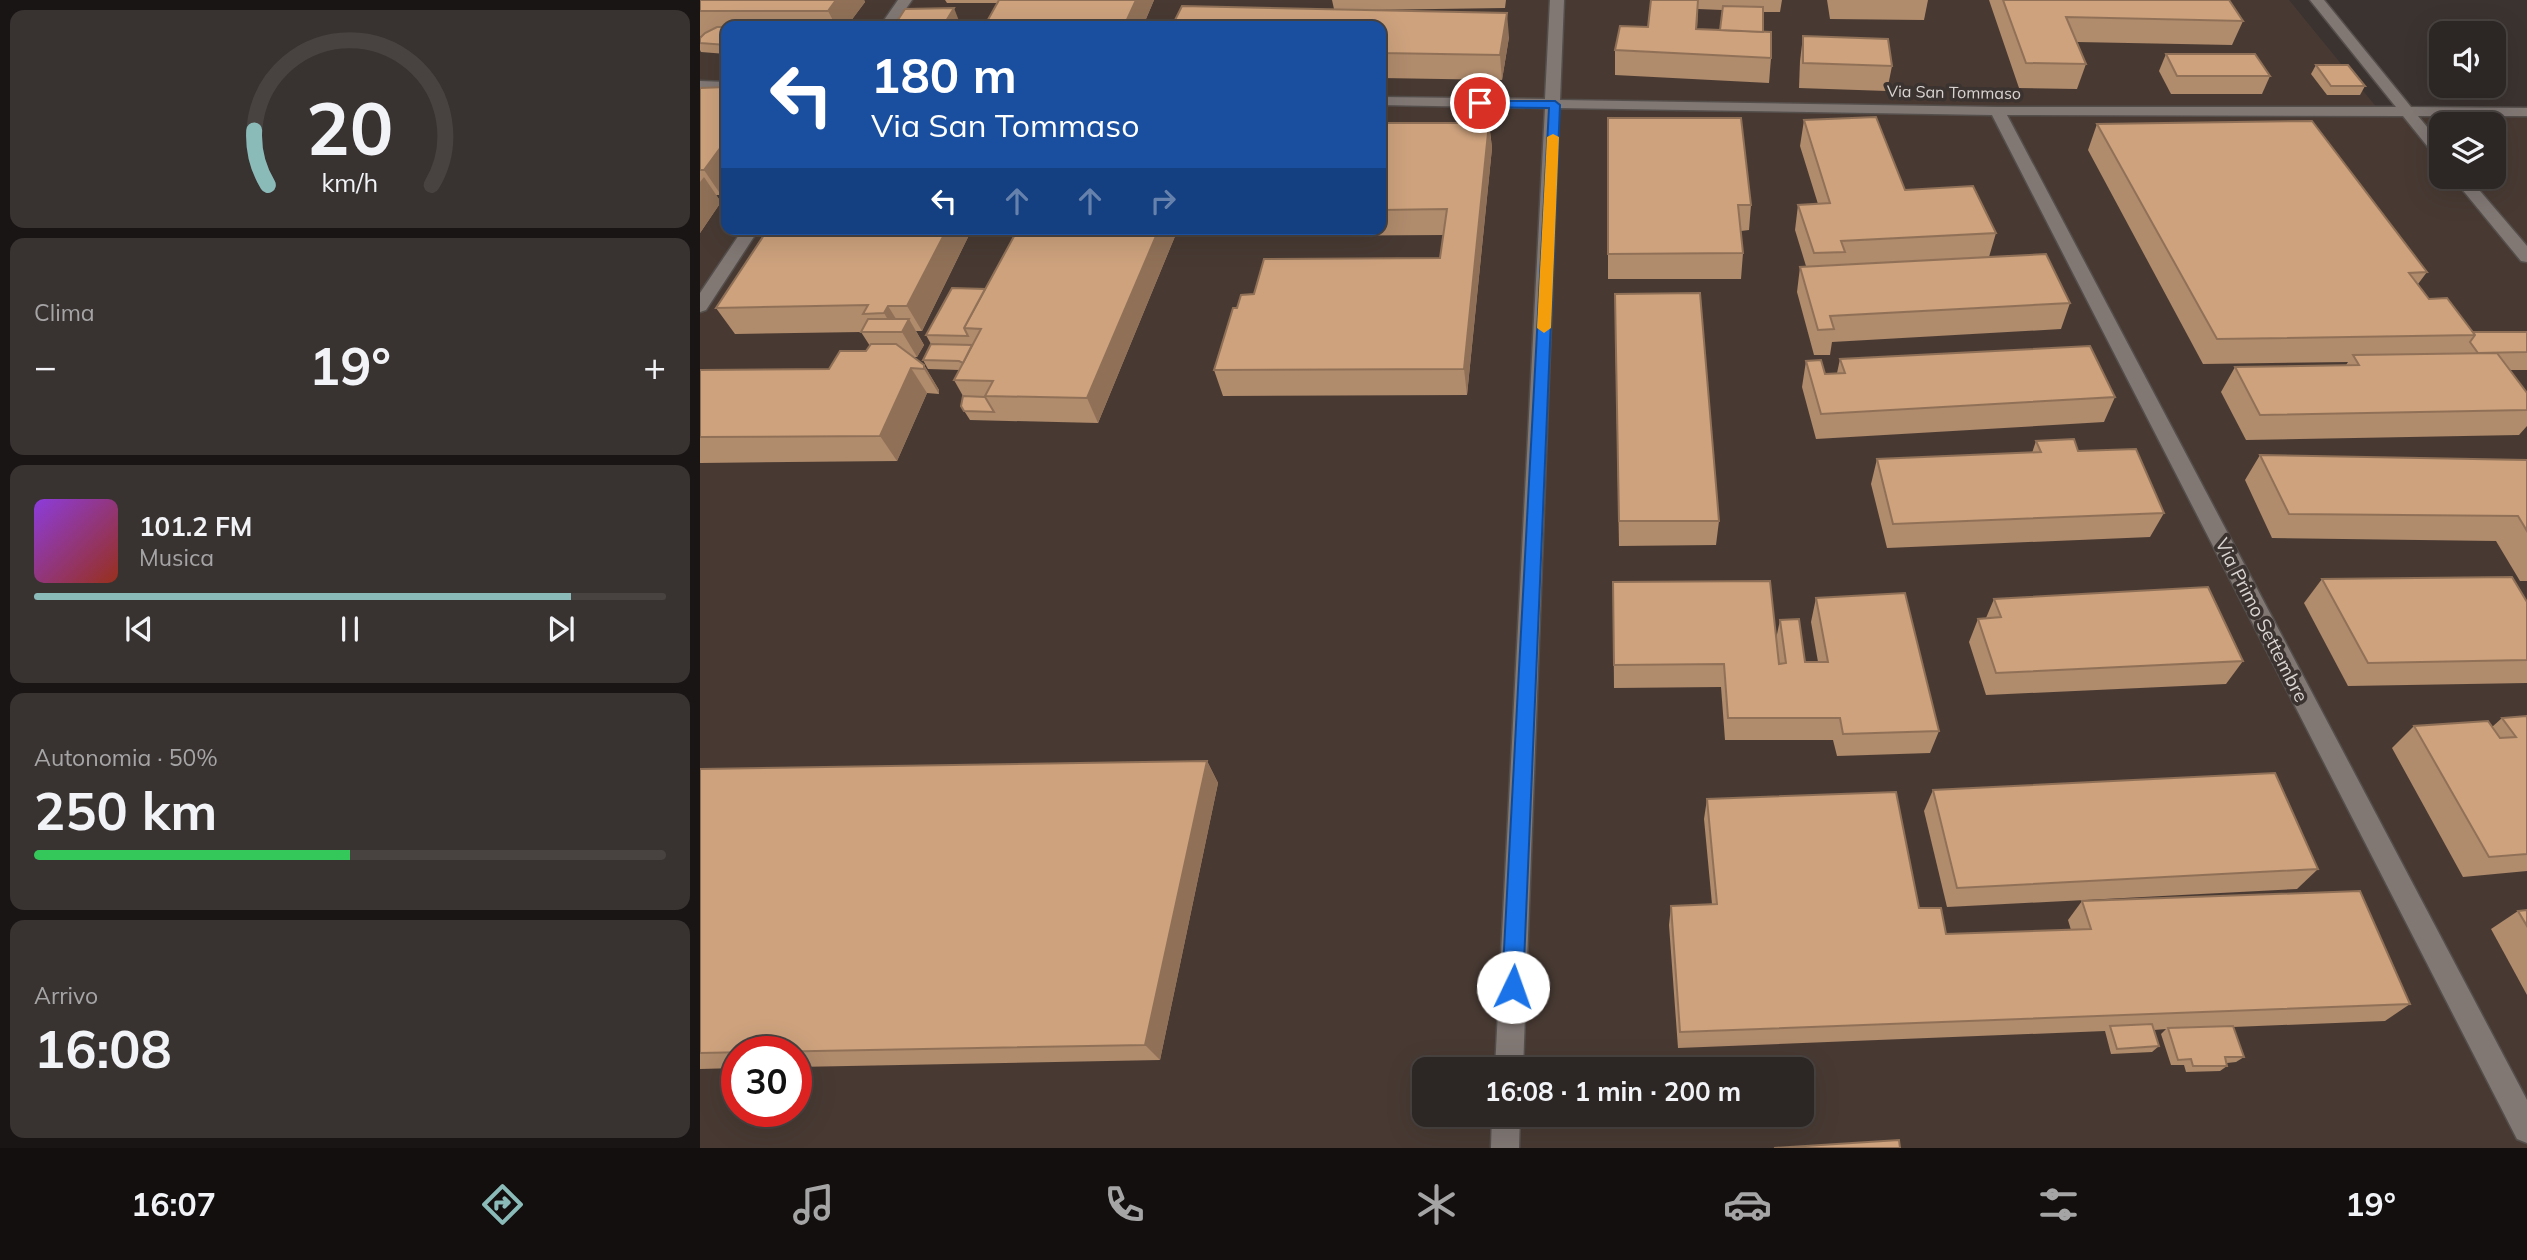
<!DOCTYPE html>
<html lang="it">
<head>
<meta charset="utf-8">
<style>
  :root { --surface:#2c2624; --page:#383231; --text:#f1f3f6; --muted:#a6a5a6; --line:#484341; --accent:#8bbbb9 }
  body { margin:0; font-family:Mulish,sans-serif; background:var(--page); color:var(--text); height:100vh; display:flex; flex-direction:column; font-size:26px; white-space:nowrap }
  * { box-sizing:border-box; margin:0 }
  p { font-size:23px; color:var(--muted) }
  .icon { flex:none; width:38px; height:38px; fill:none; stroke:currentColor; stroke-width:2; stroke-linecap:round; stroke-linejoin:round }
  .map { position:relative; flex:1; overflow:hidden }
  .drawer { display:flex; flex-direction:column; gap:10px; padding:10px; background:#181514; width:700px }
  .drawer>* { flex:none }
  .guide { position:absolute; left:21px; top:21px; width:665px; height:214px; border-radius:14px; box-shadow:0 7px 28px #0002,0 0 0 2px var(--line); background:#1a4fa0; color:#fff; overflow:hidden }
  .fabs { position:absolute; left:1729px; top:21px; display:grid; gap:14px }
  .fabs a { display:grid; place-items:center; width:77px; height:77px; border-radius:14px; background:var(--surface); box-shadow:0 7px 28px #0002,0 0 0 2px var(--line); font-size:35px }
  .speed { position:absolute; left:21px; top:1036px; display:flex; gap:14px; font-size:35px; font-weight:700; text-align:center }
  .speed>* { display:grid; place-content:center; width:91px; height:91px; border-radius:50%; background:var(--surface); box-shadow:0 7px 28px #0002,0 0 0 2px var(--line); line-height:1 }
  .speed .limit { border:10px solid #d22; background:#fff; color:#111 }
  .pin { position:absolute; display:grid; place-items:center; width:60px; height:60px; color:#fff; margin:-30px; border:4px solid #fff; border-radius:50%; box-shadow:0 2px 7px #0007 }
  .me { position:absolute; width:77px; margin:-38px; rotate:3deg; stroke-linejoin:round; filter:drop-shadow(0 0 5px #0008) }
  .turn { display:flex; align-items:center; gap:24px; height:147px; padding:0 35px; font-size:32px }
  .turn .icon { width:91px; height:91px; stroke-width:2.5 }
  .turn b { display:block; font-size:49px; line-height:60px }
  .lanes { display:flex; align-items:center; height:66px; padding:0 35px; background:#0003; justify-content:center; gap:35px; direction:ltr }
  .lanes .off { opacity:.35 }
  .big { font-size:52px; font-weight:700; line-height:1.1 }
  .drawer .widget { flex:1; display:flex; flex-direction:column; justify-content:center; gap:10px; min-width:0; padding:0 24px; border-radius:14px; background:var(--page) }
  .drawer .dial { align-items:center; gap:0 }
  .dial svg { height:182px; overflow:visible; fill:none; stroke:var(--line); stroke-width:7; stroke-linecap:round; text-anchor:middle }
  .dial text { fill:var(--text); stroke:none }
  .song { display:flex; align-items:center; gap:21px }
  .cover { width:84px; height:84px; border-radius:10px; background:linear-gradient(135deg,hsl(270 70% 55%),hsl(10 70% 35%)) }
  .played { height:7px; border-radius:4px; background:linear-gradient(90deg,var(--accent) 85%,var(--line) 85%) }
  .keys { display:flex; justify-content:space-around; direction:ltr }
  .heat { display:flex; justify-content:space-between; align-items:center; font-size:38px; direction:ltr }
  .charge { height:10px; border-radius:5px; background:linear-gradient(90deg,#34c759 50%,var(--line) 0) }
  .trip { position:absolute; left:712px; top:1057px; width:402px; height:70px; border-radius:14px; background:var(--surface); box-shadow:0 7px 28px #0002,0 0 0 2px var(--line); font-weight:700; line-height:70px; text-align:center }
  .menu { display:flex; height:112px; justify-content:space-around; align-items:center; background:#120f0e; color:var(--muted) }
  .menu .icon { width:49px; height:49px }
  .menu .current { color:var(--accent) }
  .menu b { font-size:32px; color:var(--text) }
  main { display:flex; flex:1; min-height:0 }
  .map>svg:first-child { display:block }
</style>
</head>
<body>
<main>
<section class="drawer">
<div class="widget dial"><svg viewBox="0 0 100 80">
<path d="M14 69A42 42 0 1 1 86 69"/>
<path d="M14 69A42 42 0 0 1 8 45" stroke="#8bbbb9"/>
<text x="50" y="56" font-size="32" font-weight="700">20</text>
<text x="50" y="72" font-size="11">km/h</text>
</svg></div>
<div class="widget"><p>Clima</p>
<div class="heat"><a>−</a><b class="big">19°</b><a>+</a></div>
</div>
<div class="widget">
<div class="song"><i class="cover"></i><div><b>101.2 FM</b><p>Musica</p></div></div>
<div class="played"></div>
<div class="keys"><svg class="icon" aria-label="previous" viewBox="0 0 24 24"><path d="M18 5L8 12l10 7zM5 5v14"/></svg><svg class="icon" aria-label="pause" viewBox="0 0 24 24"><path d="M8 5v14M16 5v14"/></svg><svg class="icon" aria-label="next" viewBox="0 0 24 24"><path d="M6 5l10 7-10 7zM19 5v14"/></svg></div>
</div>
<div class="widget"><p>Autonomia · 50%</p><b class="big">250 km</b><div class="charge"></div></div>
<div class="widget"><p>Arrivo</p><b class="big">16:08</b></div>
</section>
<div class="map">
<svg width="1827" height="1148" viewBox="0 0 1827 1148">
  <rect width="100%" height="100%" fill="#3b3330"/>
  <path fill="#483a33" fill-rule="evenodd" d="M0 0H1589L1682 114 1827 115V1148H0ZM26 26H681V229H26ZM1741 124H1794V177H1741ZM37 1052H96V1111H37ZM724 1069H1102V1115H724Z"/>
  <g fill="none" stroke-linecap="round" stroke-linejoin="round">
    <defs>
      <g id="street">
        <polygon points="198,0 212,0 194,26 180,26"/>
        <polygon points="850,0 864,0 860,100 1297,107 1696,107 1610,0 1624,0 1711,107 1827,108 1827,116 1718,116 1741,144 1741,159 1736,157 1703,116 1307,115 1827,1100 1827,1143 1817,1139 1292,115 859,108 823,1069 795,1069 845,108 681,105 681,97 845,99"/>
        <polygon points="0,81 26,82 26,90 0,89"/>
        <polygon points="1752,177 1768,177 1827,246 1827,262 1821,261"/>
        <polygon points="43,229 59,229 6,310 0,312 0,293"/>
        <polygon points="792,1115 820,1115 819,1148 791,1148"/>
      </g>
    </defs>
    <use href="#street" stroke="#554f4c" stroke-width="3"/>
    <use href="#street" fill="#817874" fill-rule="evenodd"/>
  </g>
  <g fill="#b08b6c" fill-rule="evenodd">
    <polygon points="0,0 164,0 165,2 147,26 26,26 26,54 1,52 0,50 0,38 2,36 0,36"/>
    <polygon points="245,0 454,0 443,26 285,26 285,25 298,3 247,3"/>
    <polygon points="632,0 806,0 805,8 667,10 809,37 802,80 681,78 681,26 634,9"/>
    <path d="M951 0H1082L1080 12H1063V32L1071 58 1069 83 915 75V50L948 27ZM998 9 1022 10 1020 30 997 29Z"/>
    <polygon points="1127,0 1228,0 1224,20 1130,19"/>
    <polygon points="1289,0 1529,0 1543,21 1532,45 1377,42 1386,64 1377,89 1319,88"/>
    <polygon points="1103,36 1192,66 1187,91 1099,88 1100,61"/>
    <polygon points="1466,54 1570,76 1562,94 1471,94 1459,71"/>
    <polygon points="1616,65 1665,86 1660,95 1627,95 1611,74"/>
    <polygon points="0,88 21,195 16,195 21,202 0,233"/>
    <polygon points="908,118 1051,205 1049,230 1041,231 1043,253 1041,279 908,279"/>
    <polygon points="1104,120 1205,190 1296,233 1289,257 1370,303 1361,329 1132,342 1130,355 1114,355 1097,292 1100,267 1106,266 1095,230 1098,205 1118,204 1100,146"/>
    <polygon points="681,123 789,123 792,148 767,395 523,396 514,370 537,308 554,294 740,258 743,235 584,236 582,229 681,229"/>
    <polygon points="1397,124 1727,272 1718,284 1729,299 1773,332 1827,332 1827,370 1810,370 1827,393 1827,426 1819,435 1546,440 1521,392 1535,367 1646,365 1648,362 1503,364 1388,150"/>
    <polygon points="68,229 272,229 222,331 216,331 224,345 217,357 214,357 224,365 239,390 239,394 227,393 197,461 0,463 0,370 129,369 166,351 170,346 161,332 35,334 16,308"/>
    <polygon points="318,229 478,229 398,423 270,420 261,406 263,396 254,380 259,370 228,369 223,360 231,344 226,335 285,289"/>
    <polygon points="915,319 1019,521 1016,545 919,546"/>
    <polygon points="1140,359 1415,397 1404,422 1116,439 1102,387 1106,361 1125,374 1137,373"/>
    <polygon points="1336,441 1378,451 1464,513 1450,537 1187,548 1171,484 1177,459 1332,453"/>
    <polygon points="1560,455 1827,460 1827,581 1820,581 1796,541 1572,538 1545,480"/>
    <polygon points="1622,579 1827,602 1827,683 1648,686 1604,603"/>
    <polygon points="913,582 1076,639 1080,620 1105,662 1118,662 1111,622 1116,598 1239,731 1230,753 1137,756 1133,740 1025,740 1021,687 914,688"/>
    <polygon points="1294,599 1543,661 1526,684 1286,695 1269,642 1278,619 1286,618"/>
    <polygon points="1827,716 1827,871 1763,877 1692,748 1714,726 1792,727 1802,718"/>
    <polygon points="507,761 518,783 460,1060 96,1067 96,1052 37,1052 37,1068 0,1069 0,769"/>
    <polygon points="1233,790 1618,869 1597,889 1247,907 1224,811"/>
    <polygon points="1007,799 1219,908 1246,934 1371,930 1368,920 1382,901 1710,1004 1685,1021 1533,1027 1544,1057 1536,1062 1527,1063 1527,1066 1520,1071 1486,1072 1484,1065 1471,1065 1461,1034 1466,1029 1454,1030 1459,1046 1452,1052 1411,1054 1405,1031 978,1048 969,925 971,906 1012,904 1004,819"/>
    <polygon points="1827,910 1827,995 1791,929 1818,911"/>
  </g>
  <g fill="#907158">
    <polygon points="136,0 164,0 165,2 147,26 136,26 128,11"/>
    <polygon points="436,0 454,0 443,26 426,26 425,24"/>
    <polygon points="254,8 261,26 243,26"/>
    <polygon points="807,13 809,37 802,80 800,55"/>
    <polygon points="789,123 792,148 767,395 764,369"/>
    <polygon points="26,140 26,188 21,195 4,170"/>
    <polygon points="4,177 21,202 0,233 0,182"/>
    <polygon points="247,229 272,229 222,331 207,306"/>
    <polygon points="459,229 478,229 398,423 387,398"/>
    <polygon points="188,306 203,330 209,319 224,345 217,357 202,332 195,332 184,313"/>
    <polygon points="224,365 239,390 239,394 224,369"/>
    <polygon points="211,368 227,393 197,461 180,436"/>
    <polygon points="507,761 518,783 460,1060 445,1045"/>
  </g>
  <g fill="#cda27d" stroke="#907158" stroke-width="2">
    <polygon points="0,0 136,0 128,11 0,11"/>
    <polygon points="299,0 436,0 425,24 285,25"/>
    <polygon points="951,0 998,0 996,29 1071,32 1071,58 915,50 920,26 948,27"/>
    <polygon points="1303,0 1529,0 1543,21 1366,17 1386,64 1326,63"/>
    <polygon points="482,6 807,13 800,55 681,53 681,26 472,26"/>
    <polygon points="1023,6 1063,7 1063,32 1020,30"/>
    <polygon points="254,8 243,26 194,26 205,9"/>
    <polygon points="17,27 26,27 26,45 0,43 0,38 5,33"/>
    <polygon points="1103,36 1188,39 1192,66 1103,63"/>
    <polygon points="1466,54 1555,54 1570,76 1477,76"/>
    <polygon points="1616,65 1648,65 1665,86 1631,86"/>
    <polygon points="26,87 26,140 4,170 0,170 0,88"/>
    <polygon points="1176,117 1205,190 1273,186 1296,233 1141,241 1145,252 1114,253 1098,205 1130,203 1104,120"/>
    <polygon points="908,118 1041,118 1051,205 1038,205 1043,253 908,254"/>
    <polygon points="1612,121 1727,272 1709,273 1729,299 1747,298 1775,335 1517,339 1397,124"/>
    <polygon points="681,123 789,123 764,369 514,370 533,308 537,308 541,295 554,294 564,259 740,258 747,209 681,210"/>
    <polygon points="68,229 247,229 207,306 188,306 184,313 163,314 168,305 16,308"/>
    <polygon points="318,229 459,229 387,398 285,396 293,381 254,380 281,329 264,328"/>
    <polygon points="1346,254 1370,303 1130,316 1134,329 1118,330 1100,267"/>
    <polygon points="252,288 285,289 264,328 268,336 226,335"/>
    <polygon points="1000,293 1019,521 919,521 915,294"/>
    <polygon points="168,319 209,319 202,332 161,332"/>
    <polygon points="1773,332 1827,332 1827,352 1778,353 1770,342 1775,335"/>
    <polygon points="171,344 196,344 224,365 224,369 211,368 180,436 0,437 0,370 129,369 140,351 166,351"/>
    <polygon points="231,344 272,345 263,363 259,361 223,360"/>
    <polygon points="1390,346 1415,397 1121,414 1106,361 1121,360 1125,374 1145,373 1140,359"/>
    <polygon points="1797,353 1827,393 1827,410 1560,415 1535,367 1659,365 1653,355"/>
    <polygon points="263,396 285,397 294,412 264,411 261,406"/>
    <polygon points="1374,439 1378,451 1436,449 1464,513 1193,524 1177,459 1341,452 1336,441"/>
    <polygon points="1560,455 1827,460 1827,531 1818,516 1589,514"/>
    <polygon points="1812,577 1827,602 1827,660 1668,663 1622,579"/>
    <polygon points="1070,581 1079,664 1086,663 1080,620 1099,619 1105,662 1128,662 1116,598 1205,593 1239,731 1143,734 1140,718 1028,718 1024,664 914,665 913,582"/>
    <polygon points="1508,587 1543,661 1296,673 1278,619 1301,617 1294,599"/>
    <polygon points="1827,716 1827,854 1789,857 1714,726 1788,721 1800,738 1816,737 1802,718"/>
    <polygon points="507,761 445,1045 0,1053 0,769"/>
    <polygon points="1575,773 1618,869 1257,888 1233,790"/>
    <polygon points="1196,792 1219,908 1241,908 1246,934 1391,929 1382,901 1660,891 1710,1004 980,1032 971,906 1017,904 1007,799"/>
    <polygon points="1827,910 1827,926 1818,911"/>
    <polygon points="1452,1024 1459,1046 1417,1049 1410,1026"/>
    <polygon points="1533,1026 1544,1057 1525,1057 1527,1066 1493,1066 1491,1059 1478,1060 1468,1028"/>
    <polygon points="1199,1140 1200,1148 1074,1148"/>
  </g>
  <polygon fill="#1a73e8" stroke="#114b97" stroke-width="2" points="776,101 855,101 860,105 823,987 820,994 813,997 805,994 802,987 849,108 780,107 776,106"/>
  <polygon fill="#f59e0b" points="853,134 859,137 851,328 844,333 837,328 847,137"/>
  <g text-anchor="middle" stroke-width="7" stroke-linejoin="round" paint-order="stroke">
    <g font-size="16" fill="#d9d4d2" stroke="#3b3330">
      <text transform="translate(1254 92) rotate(1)" y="6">Via San Tommaso</text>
    </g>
    <g font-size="19" fill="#d9d4d2" stroke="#3b3330">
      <text transform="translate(1562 620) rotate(63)" y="7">Via Primo Settembre</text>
    </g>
  </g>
</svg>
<div class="fabs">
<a><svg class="icon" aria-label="sound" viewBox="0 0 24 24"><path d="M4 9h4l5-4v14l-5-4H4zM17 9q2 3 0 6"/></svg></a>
<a><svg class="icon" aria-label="layers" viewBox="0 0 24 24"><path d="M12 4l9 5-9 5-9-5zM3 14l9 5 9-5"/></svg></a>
</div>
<div class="speed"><div class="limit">30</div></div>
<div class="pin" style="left:780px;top:103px;background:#d93025"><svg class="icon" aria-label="arrive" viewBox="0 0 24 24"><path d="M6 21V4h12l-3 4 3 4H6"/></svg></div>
<svg class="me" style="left:813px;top:987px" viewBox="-20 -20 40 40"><circle r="19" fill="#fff"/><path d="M0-13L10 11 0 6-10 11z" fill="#1a73e8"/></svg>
<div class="trip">16:08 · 1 min · 200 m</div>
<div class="guide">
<div class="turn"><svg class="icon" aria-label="left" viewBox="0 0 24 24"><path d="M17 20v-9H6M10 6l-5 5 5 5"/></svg><div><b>180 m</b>Via San Tommaso</div></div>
<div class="lanes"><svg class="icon" aria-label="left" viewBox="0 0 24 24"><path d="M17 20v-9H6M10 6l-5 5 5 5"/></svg><svg class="icon off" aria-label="ahead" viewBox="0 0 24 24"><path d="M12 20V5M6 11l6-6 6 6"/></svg><svg class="icon off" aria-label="ahead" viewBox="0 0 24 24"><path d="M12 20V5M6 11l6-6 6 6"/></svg><svg class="icon off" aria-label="right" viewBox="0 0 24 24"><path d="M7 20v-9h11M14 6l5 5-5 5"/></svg></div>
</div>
</div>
</main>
<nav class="menu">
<b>16:07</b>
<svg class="icon current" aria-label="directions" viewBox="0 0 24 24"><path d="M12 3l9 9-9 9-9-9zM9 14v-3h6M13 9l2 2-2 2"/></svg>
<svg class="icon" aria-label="music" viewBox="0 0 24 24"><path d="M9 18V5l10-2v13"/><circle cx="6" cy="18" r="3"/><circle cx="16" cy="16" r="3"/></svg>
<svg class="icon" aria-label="phone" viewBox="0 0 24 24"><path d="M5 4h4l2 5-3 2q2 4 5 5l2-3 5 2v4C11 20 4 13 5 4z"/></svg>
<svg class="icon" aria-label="climate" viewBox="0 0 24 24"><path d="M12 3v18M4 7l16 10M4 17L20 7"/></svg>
<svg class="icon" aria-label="car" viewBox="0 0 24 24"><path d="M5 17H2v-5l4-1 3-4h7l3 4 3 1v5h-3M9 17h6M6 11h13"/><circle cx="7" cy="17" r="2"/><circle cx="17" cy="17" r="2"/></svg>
<svg class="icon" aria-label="filters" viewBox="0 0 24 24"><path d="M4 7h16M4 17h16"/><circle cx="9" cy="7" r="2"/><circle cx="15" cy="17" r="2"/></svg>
<b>19°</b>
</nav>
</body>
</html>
